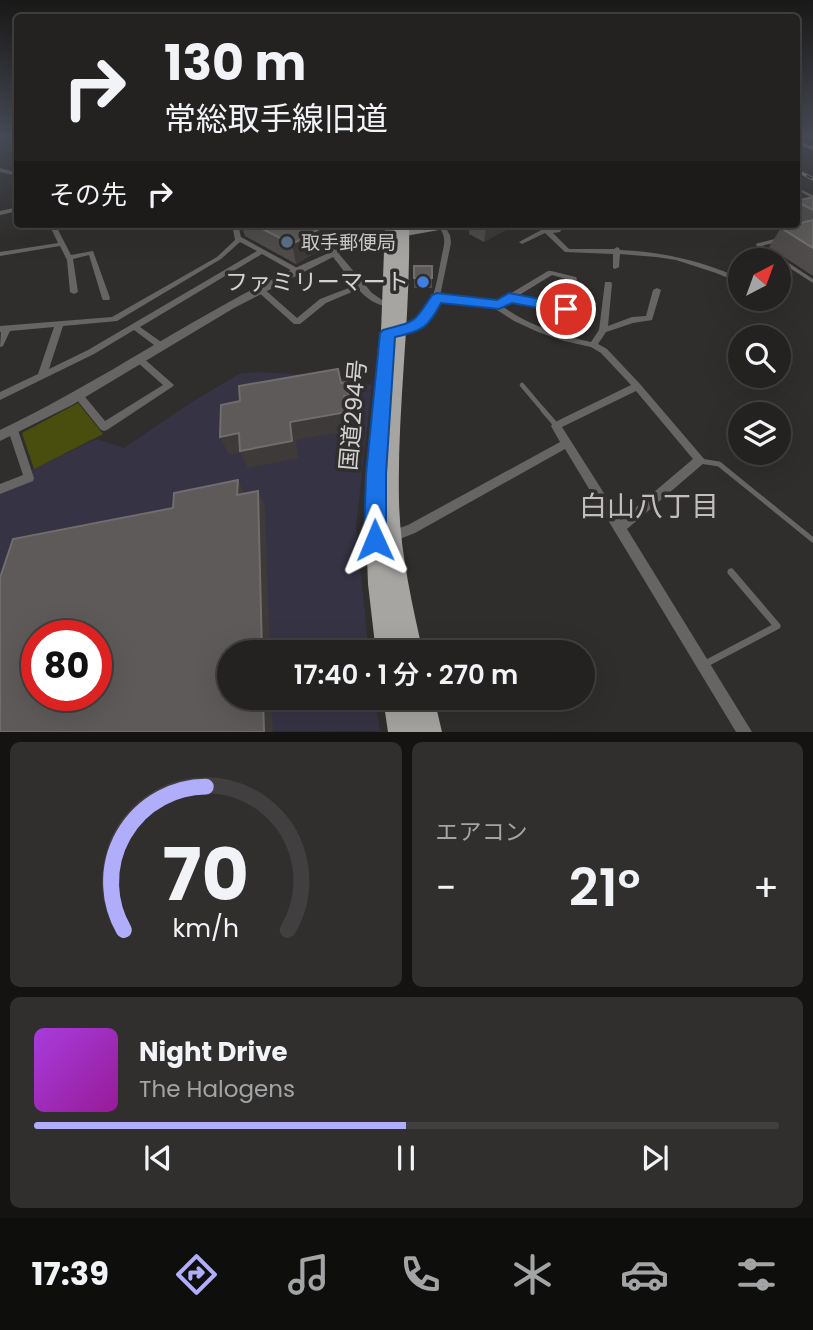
<!DOCTYPE html>
<html lang="ja">
<head>
<meta charset="utf-8">
<style>
  :root { --surface:#242221; --page:#302f2e; --text:#f1f3f6; --muted:#a3a4a5; --line:#413f3f; --accent:#b0aefa }
  body { margin:0; font-family:Poppins,"Noto Sans JP",sans-serif; background:var(--page); color:var(--text); height:100vh; display:flex; flex-direction:column; font-size:26px; white-space:nowrap }
  * { box-sizing:border-box; margin:0 }
  p { font-size:23px; color:var(--muted) }
  .icon { flex:none; width:38px; height:38px; fill:none; stroke:currentColor; stroke-width:2; stroke-linecap:round; stroke-linejoin:round }
  .map { position:relative; height:732px; overflow:hidden }
  .sheet { display:flex; flex-direction:column; gap:10px; padding:10px; background:#141312; flex:1 }
  .sheet>* { flex:none }
  .hud { position:absolute; left:14px; top:14px; width:786px; height:214px; border-radius:7px; box-shadow:0 7px 28px #0002,0 0 0 2px var(--line); background:#242221; color:var(--text); overflow:hidden }
  .needle { width:46px; rotate:41deg }
  .fabs { position:absolute; left:728px; top:248px; display:grid; gap:14px }
  .fabs a { display:grid; place-items:center; width:63px; height:63px; border-radius:50%; background:var(--surface); box-shadow:0 7px 28px #0002,0 0 0 2px var(--line); font-size:35px }
  .speed { position:absolute; left:21px; top:620px; display:flex; gap:14px; font-size:35px; font-weight:700; text-align:center }
  .speed>* { display:grid; place-content:center; width:91px; height:91px; border-radius:50%; background:var(--surface); box-shadow:0 7px 28px #0002,0 0 0 2px var(--line); line-height:1 }
  .speed .limit { border:10px solid #d22; background:#fff; color:#111 }
  .pin { position:absolute; display:grid; place-items:center; width:60px; height:60px; color:#fff; margin:-30px; border:4px solid #fff; border-radius:50%; box-shadow:0 2px 7px #0007 }
  .me { position:absolute; width:77px; margin:-38px; rotate:359deg; stroke-linejoin:round; filter:drop-shadow(0 0 5px #0008) }
  .turn { display:flex; align-items:center; gap:24px; height:147px; padding:0 35px; font-size:32px }
  .turn .icon { width:91px; height:91px; stroke-width:2.5 }
  .turn b { display:block; font-size:49px; line-height:60px }
  .then { display:flex; align-items:center; height:66px; padding:0 35px; background:#0003; gap:14px; font-size:26px }
  .big { font-size:52px; font-weight:600; line-height:1.1 }
  .sheet .card { flex:1; display:flex; flex-direction:column; justify-content:center; gap:10px; min-width:0; padding:0 24px; border-radius:10px; background:var(--page) }
  .sheet .dial { align-items:center; gap:0 }
  .dial svg { height:182px; overflow:visible; fill:none; stroke:var(--line); stroke-width:7; stroke-linecap:round; text-anchor:middle }
  .dial text { fill:var(--text); stroke:none }
  .song { display:flex; align-items:center; gap:21px }
  .cover { width:84px; height:84px; border-radius:10px; background:linear-gradient(135deg,hsl(280 70% 55%),hsl(300 70% 35%)) }
  .played { height:7px; border-radius:4px; background:linear-gradient(90deg,var(--accent) 50%,var(--line) 50%) }
  .keys { display:flex; justify-content:space-around; direction:ltr }
  .heat { display:flex; justify-content:space-between; align-items:center; font-size:38px; direction:ltr }
  .sheet .tiles { flex:1; display:grid; gap:10px; grid-template-columns:1fr 1fr }
  .card:last-child { grid-column:span 2 }
  .trip { position:absolute; left:217px; top:640px; width:378px; height:70px; border-radius:35px; background:var(--surface); box-shadow:0 7px 28px #0002,0 0 0 2px var(--line); font-weight:600; line-height:70px; text-align:center }
  .tab-bar { display:flex; height:112px; justify-content:space-around; align-items:center; background:#0e0e0d; color:var(--muted) }
  .tab-bar .icon { width:49px; height:49px }
  .tab-bar .active { color:var(--accent) }
  .tab-bar b { font-size:32px; color:var(--text) }
  .map>svg:first-child { display:block }
</style>
</head>
<body>
<div class="map">
<svg width="813" height="732" viewBox="0 0 813 732">
  <rect width="100%" height="100%" fill="#302e2c"/>
  <path fill="#363344" fill-rule="evenodd" d="M257 372 329 376 372 385 356 527 369 653H229V698H375L380 731 0 732V492L34 478 31 470 96 439 124 448 189 404 239 374ZM37 635H96V695H37Z"/>
  <polygon fill="#494d0e" points="78,403 103,434 34,469 22,433"/>
  <g fill="none" stroke-linecap="round" stroke-linejoin="round">
    <polyline stroke="#666564" stroke-width="2.5" points="796,188 813,197"/>
    <polyline stroke="#666564" stroke-width="3.5" points="778,240 758,245 813,281"/>
    <polyline stroke="#666564" stroke-width="4.5" points="522,385 544,411"/>
    <g stroke="#666564" stroke-width="5">
      <polyline points="543,410 556,425"/>
      <polyline points="700,461 719,464 813,540"/>
    </g>
    <polyline stroke="#666564" stroke-width="7" points="705,664 777,626 731,572"/>
    <g fill="#666564" fill-rule="evenodd">
      <polygon points="0,168 18,173 18,176 0,172"/>
      <polygon points="18,207 18,211 0,215 0,211"/>
      <polygon points="49,224 55,224 71,255 93,251 110,298 109,300 103,300 102,298 89,255 73,259 78,292 74,294 70,292 67,260 60,246 0,256 0,252 58,243"/>
      <polygon points="103,224 111,224 107,226 103,226"/>
      <path d="M232 224H238L241 237 301 270 300 272H294L262 254 140 327 164 344 165 346 164 348H158L134 330 94 354 0 400V392L38 374 54 327 10 331 3 346 0 347 1 332H0V326L112 317 217 257 235 240ZM240 242 257 251 88 350 49 369 63 326 117 321 221 259Z"/>
      <path d="M559 224H565L560 232 553 233 569 249H614L617 247 619 248 620 250C663 252 702 261 740 278V283L716 273 676 260 656 257 620 254 619 267 615 269 613 268V254L565 252 545 233 524 243 522 244 519 242 545 228H549L550 230 556 229Z"/>
      <path d="M443 226 445 227 450 235 451 243 440 296 498 301 548 271H551L576 277 577 279 570 310 567 311 510 301 502 306C528 325 559 335 591 342L599 330 605 282H611L612 284 608 326 632 317 646 316 653 290 657 288 661 290 652 320 633 323 606 332 598 344 607 349 640 384 705 460 704 463 627 529 752 732H736L565 449 415 533 392 542 388 540 386 536 388 532 408 525 560 442 551 426 553 423 631 385 601 353 591 347 564 341 538 332 514 321 491 306 439 301C430 321 415 335 392 335L391 333 392 331C403 328 413 325 421 317 435 301 437 279 441 260 442 253 445 245 444 238 443 233 442 232 440 228ZM552 275 569 280 564 305 516 297ZM636 391 693 459 621 520 562 427Z"/>
      <polygon points="359,284 365,284 366,286 326,303 300,324 294,324 256,290 260,288 263,288 297,318 320,299"/>
      <polygon points="139,356 142,357 174,385 172,387 107,430 104,431 101,430 73,395 75,392 81,392 105,421 163,385 136,361 135,359"/>
      <polygon points="13,426 16,427 18,430 34,478 33,481 0,494 0,484 23,475 8,430 10,427"/>
    </g>
    <path fill="#666564" fill-rule="evenodd" d="M305 224H313L335 250 371 238 394 233V237L360 246 339 254 372 293 382 300 392 302 394 304 392 306C366 309 348 275 333 257L234 308 72 405 0 441V430C112 377 214 301 329 253Z"/>
    <g fill="#858381" fill-rule="evenodd">
      <polygon points="796,140 813,146 813,150 796,144"/>
      <polygon points="441,224 460,224 456,227 394,238 389,235 394,232"/>
    </g>
    <g fill="#a7a5a2" fill-rule="evenodd">
      <path d="M385 224H397L396 288 397 224H409C411 316 397 408 399 501 400 552 412 603 423 653H376L368 584 365 503 381 332Z"/>
      <polygon points="383,698 434,698 442,732 388,732"/>
    </g>
    <defs>
      <polyline id="rail" points="796,170 813,179"/>
    </defs>
    <use href="#rail" stroke="#898786" stroke-width="3.5"/>
    <use href="#rail" stroke="#302e2c" stroke-width="2" stroke-dasharray="6" stroke-linecap="butt"/>
  </g>
  <g fill="#4f4c4b">
    <polygon points="813,197 813,276 769,247 781,228 795,225 793,224 796,224 796,201"/>
    <polygon points="241,224 315,224 322,249 296,264 245,236"/>
    <polygon points="470,224 516,224 484,242 469,234"/>
    <polygon points="414,266 432,278 432,288 414,288"/>
  </g>
  <g fill="#3d3a39">
    <polygon points="493,224 516,224 484,242 486,228"/>
    <polygon points="319,229 322,249 296,264 292,244"/>
    <polygon points="344,396 349,396 351,414 347,415 350,431 296,440 298,458 248,468 240,453 229,455 220,437 290,422"/>
    <polygon points="238,480 245,494 237,495"/>
    <polygon points="258,491 265,505 270,653 262,653"/>
    <polygon points="263,698 271,698 273,732 264,732"/>
  </g>
  <g fill="#5d5a59" stroke="#706d6c" stroke-width="2" fill-rule="evenodd">
    <polygon points="813,197 813,210 796,201"/>
    <polygon points="813,220 813,248 781,228"/>
    <polygon points="253,224 315,224 319,229 292,244"/>
    <polygon points="479,224 493,224 486,228"/>
    <rect x="414" y="266" width="18" height="12"/>
    <polygon points="338,369 341,383 346,382 349,396 344,396 347,412 290,422 292,441 240,451 239,433 220,437 221,405 240,401 239,386"/>
    <path d="M238 480 237 495 258 491 262 653H229V698H263L264 732H0V578L13 539 173 508 174 493ZM37 635H96V695H37Z"/>
  </g>
  <linearGradient id="sky" x2="0" y2="1"><stop stop-color="#1a1918"/><stop offset="0.57" stop-color="#484c56"/><stop offset="1" stop-color="#484c56" stop-opacity="0"/></linearGradient>
  <rect width="813" height="240" fill="url(#sky)"/>
  <path fill="#1a73e8" stroke="#114b97" stroke-width="2" d="M437 293 497 300 509 293 566 304 574 309 566 313 512 303 499 309 441 303C428 328 422 331 395 337L386 474V540L383 547 375 550 368 547 364 540 366 474 380 333 383 330C415 321 413 325 432 295Z"/>
  <circle fill="#5c6f8a" stroke="#302e2c" stroke-width="2.5" cx="287" cy="242" r="7"/>
  <circle fill="#3f7fe0" stroke="#302e2c" stroke-width="2.5" cx="423" cy="282" r="7"/>
  <g text-anchor="middle" stroke-width="7" stroke-linejoin="round" paint-order="stroke">
    <g font-size="19" fill="#d3d1d1" stroke="#302e2c" text-anchor="start">
      <text x="301" y="249">取手郵便局</text>
    </g>
    <g font-size="23" fill="#d3d1d1" stroke="#302e2c" text-anchor="end">
      <text x="409" y="290">ファミリーマート</text>
    </g>
    <g font-size="23" fill="#d3d1d1" stroke="#302e2c">
      <text transform="translate(353 415) rotate(-85)" y="8">国道294号</text>
    </g>
    <g font-size="28" fill="#c2bebd" stroke="#302e2c">
      <text x="649" y="516">白山八丁目</text>
    </g>
  </g>
</svg>
<div class="fabs">
<a><svg class="needle" viewBox="-14 -14 28 28"><path d="M0-13l5 13h-10z" fill="#e53935"/><path d="M0 13l5-13h-10z" fill="#a3a4a5"/></svg></a>
<a><svg class="icon" aria-label="search" viewBox="0 0 24 24"><circle cx="10" cy="10" r="6"/><path d="M15 15l6 6"/></svg></a>
<a><svg class="icon" aria-label="layers" viewBox="0 0 24 24"><path d="M12 4l9 5-9 5-9-5zM3 14l9 5 9-5"/></svg></a>
</div>
<div class="speed"><div class="limit">80</div></div>
<div class="pin" style="left:566px;top:309px;background:#d93025"><svg class="icon" aria-label="arrive" viewBox="0 0 24 24"><path d="M6 21V4h12l-3 4 3 4H6"/></svg></div>
<svg class="me" style="left:375px;top:540px" viewBox="-20 -20 40 40"><path d="M0-17L14 15 0 8-14 15z" fill="#1a73e8" stroke="#fff" stroke-width="4"/></svg>
<div class="trip">17:40 · 1 分 · 270 m</div>
<div class="hud">
<div class="turn"><svg class="icon" aria-label="right" viewBox="0 0 24 24"><path d="M7 20v-9h11M14 6l5 5-5 5"/></svg><div><b>130 m</b>常総取手線旧道</div></div>
<div class="then">その先<svg class="icon" aria-label="right" viewBox="0 0 24 24"><path d="M7 20v-9h11M14 6l5 5-5 5"/></svg></div>
</div>
</div>
<section class="sheet">
<div class="tiles">
<div class="card dial"><svg viewBox="0 0 100 80">
<path d="M14 69A42 42 0 1 1 86 69"/>
<path d="M14 69A42 42 0 0 1 50 6" stroke="#b0aefa"/>
<text x="50" y="56" font-size="32" font-weight="700">70</text>
<text x="50" y="72" font-size="11">km/h</text>
</svg></div>
<div class="card"><p>エアコン</p>
<div class="heat"><a>−</a><b class="big">21°</b><a>+</a></div>
</div>
<div class="card">
<div class="song"><i class="cover"></i><div><b>Night Drive</b><p>The Halogens</p></div></div>
<div class="played"></div>
<div class="keys"><svg class="icon" aria-label="previous" viewBox="0 0 24 24"><path d="M18 5L8 12l10 7zM5 5v14"/></svg><svg class="icon" aria-label="pause" viewBox="0 0 24 24"><path d="M8 5v14M16 5v14"/></svg><svg class="icon" aria-label="next" viewBox="0 0 24 24"><path d="M6 5l10 7-10 7zM19 5v14"/></svg></div>
</div>
</div>
</section>
<nav class="tab-bar">
<b>17:39</b>
<svg class="icon active" aria-label="directions" viewBox="0 0 24 24"><path d="M12 3l9 9-9 9-9-9zM9 14v-3h6M13 9l2 2-2 2"/></svg>
<svg class="icon" aria-label="music" viewBox="0 0 24 24"><path d="M9 18V5l10-2v13"/><circle cx="6" cy="18" r="3"/><circle cx="16" cy="16" r="3"/></svg>
<svg class="icon" aria-label="phone" viewBox="0 0 24 24"><path d="M5 4h4l2 5-3 2q2 4 5 5l2-3 5 2v4C11 20 4 13 5 4z"/></svg>
<svg class="icon" aria-label="climate" viewBox="0 0 24 24"><path d="M12 3v18M4 7l16 10M4 17L20 7"/></svg>
<svg class="icon" aria-label="car" viewBox="0 0 24 24"><path d="M5 17H2v-5l4-1 3-4h7l3 4 3 1v5h-3M9 17h6M6 11h13"/><circle cx="7" cy="17" r="2"/><circle cx="17" cy="17" r="2"/></svg>
<svg class="icon" aria-label="filters" viewBox="0 0 24 24"><path d="M4 7h16M4 17h16"/><circle cx="9" cy="7" r="2"/><circle cx="15" cy="17" r="2"/></svg>
</nav>
</body>
</html>
